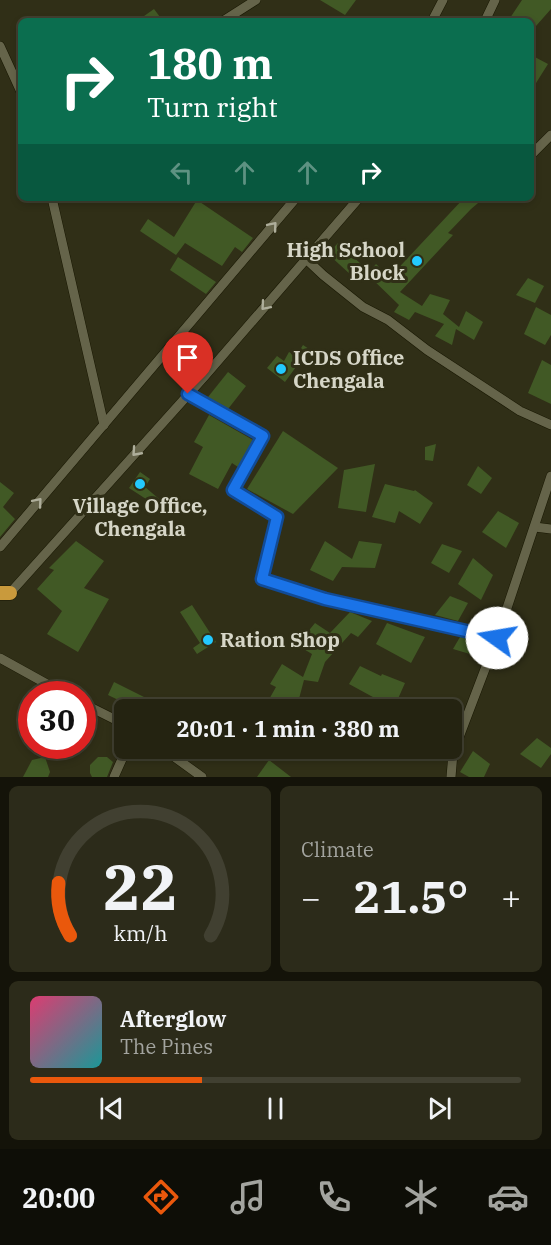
<!DOCTYPE html>
<html lang="en">
<head>
<meta charset="utf-8">
<style>
  :root { --surface:#242311; --page:#2c2b1a; --text:#f1f3f6; --muted:#a3a49f; --line:#414031; --accent:#ea580c }
  body { margin:0; font-family:"IBM Plex Serif",serif; background:var(--page); color:var(--text); height:100vh; display:flex; flex-direction:column; font-size:22px; white-space:nowrap }
  * { box-sizing:border-box; margin:0 }
  p { font-size:20px; color:var(--muted) }
  .icon { flex:none; width:33px; height:33px; fill:none; stroke:currentColor; stroke-width:2; stroke-linecap:round; stroke-linejoin:round }
  .map { position:relative; height:777px; overflow:hidden }
  .sheet { display:flex; flex-direction:column; gap:9px; padding:9px; background:#141309; flex:1 }
  .sheet>* { flex:none }
  .guide { position:absolute; left:18px; top:18px; width:516px; height:183px; border-radius:9px; box-shadow:0 3px 9px #0003,0 0 0 2px var(--line); background:#0b6e4f; color:#fff; overflow:hidden }
  .speed { position:absolute; left:18px; top:681px; display:flex; gap:12px; font-size:30px; font-weight:700; text-align:center }
  .speed>* { display:grid; place-content:center; width:78px; height:78px; border-radius:50%; background:var(--surface); box-shadow:0 3px 9px #0003,0 0 0 2px var(--line); line-height:1 }
  .speed .limit { border:9px solid #d22; background:#fff; color:#111 }
  .pin { position:absolute; display:grid; place-items:center; width:51px; height:51px; color:#fff; margin:-62px -26px; border-radius:50% 50% 50% 0; rotate:-45deg; box-shadow:0 0 6px #0007 }
  .pin .icon { rotate:45deg }
  .me { position:absolute; width:66px; margin:-33px; rotate:283deg; stroke-linejoin:round; filter:drop-shadow(0 0 4px #0008) }
  .turn { display:flex; align-items:center; gap:21px; height:126px; padding:0 30px; font-size:27px }
  .turn .icon { width:78px; height:78px; stroke-width:2.5 }
  .turn b { display:block; font-size:42px; line-height:51px }
  .lanes { display:flex; align-items:center; height:57px; padding:0 30px; background:#0003; justify-content:center; gap:30px; direction:ltr }
  .lanes .off { opacity:.35 }
  .big { font-size:45px; font-weight:800; line-height:1.1 }
  .sheet .widget { flex:1; display:flex; flex-direction:column; justify-content:center; gap:9px; min-width:0; padding:0 21px; border-radius:9px; background:var(--page) }
  .sheet .dial { align-items:center; gap:0 }
  .dial svg { height:156px; overflow:visible; fill:none; stroke:var(--line); stroke-width:7; stroke-linecap:round; text-anchor:middle }
  .dial text { fill:var(--text); stroke:none }
  .song { display:flex; align-items:center; gap:18px }
  .cover { width:72px; height:72px; border-radius:9px; background:linear-gradient(135deg,hsl(340 70% 55%),hsl(180 70% 35%)) }
  .played { height:6px; border-radius:3px; background:linear-gradient(90deg,var(--accent) 35%,var(--line) 35%) }
  .keys { display:flex; justify-content:space-around; direction:ltr }
  .heat { display:flex; justify-content:space-between; align-items:center; font-size:33px; direction:ltr }
  .sheet .tiles { flex:1; display:grid; gap:9px; grid-template-columns:1fr 1fr }
  .widget:last-child { grid-column:span 2 }
  .trip { position:absolute; left:114px; top:699px; width:348px; height:60px; border-radius:9px; background:var(--surface); box-shadow:0 3px 9px #0003,0 0 0 2px var(--line); font-weight:800; line-height:60px; text-align:center }
  .tabs { display:flex; height:96px; justify-content:space-around; align-items:center; background:#0e0e07; color:var(--muted) }
  .tabs .icon { width:42px; height:42px }
  .tabs .active { color:var(--accent) }
  .tabs b { font-size:27px; color:var(--text) }
  .map>svg:first-child { display:block }
</style>
</head>
<body>
<div class="map">
<svg width="551" height="777" viewBox="0 0 551 777">
  <rect width="100%" height="100%" fill="#302f17"/>
  <g fill="#415925">
    <polygon points="320,0 356,0 345,15"/>
    <polygon points="522,0 551,0 551,9 536,26 531,21 508,21"/>
    <polygon points="154,9 163,21 137,21"/>
    <polygon points="531,55 548,64 531,91"/>
    <polygon points="464,198 484,198 471,209 448,233 453,235 400,292 422,306 430,294 450,300 443,314 459,327 466,311 483,322 474,340 456,329 452,345 435,336 444,324 415,312 409,320 394,312 399,305 367,274 376,264 390,277"/>
    <polygon points="197,200 253,238 242,252 235,247 222,266 185,243 176,255 140,231 148,219 174,237"/>
    <polygon points="338,243 361,264 351,275 328,254"/>
    <polygon points="178,257 216,282 206,294 170,270"/>
    <polygon points="528,278 544,286 535,303 516,295"/>
    <polygon points="536,307 551,315 551,335 545,345 524,334"/>
    <polygon points="303,345 309,349 285,382 267,368 277,356 284,361 289,352 296,356"/>
    <polygon points="542,360 551,365 551,404 528,393"/>
    <polygon points="228,372 246,386 228,409 208,397"/>
    <polygon points="209,415 253,440 238,467 232,463 218,489 189,474 203,447 194,442"/>
    <polygon points="283,431 338,468 293,514 247,489"/>
    <polygon points="436,444 433,461 425,460 425,447"/>
    <polygon points="375,464 366,512 338,508 344,470"/>
    <polygon points="478,466 492,478 481,494 467,485"/>
    <polygon points="140,472 150,479 145,487 165,504 156,514 143,503 146,499 129,488"/>
    <polygon points="0,482 14,493 3,507 15,519 0,537"/>
    <polygon points="385,484 414,491 415,490 433,503 420,524 399,511 395,523 372,517"/>
    <polygon points="498,511 519,523 506,548 482,532"/>
    <polygon points="76,541 104,561 84,588 109,599 78,652 47,634 62,611 37,589 54,570 49,568"/>
    <polygon points="325,541 352,559 359,541 382,544 375,568 342,567 333,581 310,570"/>
    <polygon points="442,544 462,551 449,573 431,563"/>
    <polygon points="473,558 493,575 481,600 458,584"/>
    <polygon points="450,596 468,603 458,621 435,615"/>
    <polygon points="192,605 216,642 197,654 193,648 200,643 180,612"/>
    <polygon points="350,612 372,621 358,637 351,633 325,662 318,682 304,680 296,710 263,710 276,687 270,684 282,664 303,677 312,654 297,645 315,623 330,633"/>
    <polygon points="387,623 425,637 411,663 376,644"/>
    <polygon points="460,637 485,642 480,657 453,649"/>
    <polygon points="360,666 381,676 382,674 405,683 393,710 378,710 382,702 349,684"/>
    <polygon points="114,682 146,698 139,710 108,695"/>
    <polygon points="537,738 551,748 551,754 541,768 520,754"/>
    <polygon points="473,751 490,764 484,777 469,777 460,772"/>
    <polygon points="45,757 50,772 48,777 23,777 32,760"/>
    <polygon points="98,757 107,757 113,762 107,777 92,777 90,773 90,765"/>
    <polygon points="269,760 291,777 257,777"/>
  </g>
  <g fill="none" stroke-linecap="round" stroke-linejoin="round">
    <defs>
      <g id="minor">
        <polyline points="223,21 256,0"/>
        <polyline points="432,21 443,0"/>
        <polyline points="485,21 495,0"/>
        <polyline points="0,46 21,92"/>
        <polyline points="531,155 551,135"/>
        <polyline points="52,198 104,425"/>
        <polyline points="306,259 323,275 363,307 388,320 427,350 520,411 551,425"/>
        <polyline points="188,394 263,436 233,490 277,517 262,579 325,599 497,638"/>
        <polyline points="535,527 551,529"/>
        <polyline points="0,547 296,198"/>
        <polyline points="10,593 204,377 359,198"/>
        <polyline points="0,658 65,694"/>
        <polyline points="82,703 124,724"/>
        <polyline points="162,748 202,777"/>
        <polyline points="114,777 127,748"/>
        <polyline points="451,777 453,753 498,635 551,476"/>
      </g>
      <polyline id="highway" points="0,593 10,593"/>
    </defs>
    <use href="#minor" stroke="#181702" stroke-width="10"/>
    <use href="#highway" stroke="#181702" stroke-width="15"/>
    <use href="#minor" stroke="#65644a" stroke-width="9"/>
    <use href="#highway" stroke="#c99a3c" stroke-width="14"/>
  </g>
  <defs><path id="oneway-chevron" d="M-2-3.5L2.5 0L-2 3.5" fill="none" stroke-width="1.6" stroke-linecap="round" stroke-linejoin="round" transform="scale(1.5)"/></defs>
  <g stroke="#aeae9b">
    <use href="#oneway-chevron" transform="translate(273 226) rotate(-50)"/>
    <use href="#oneway-chevron" transform="translate(265 306) rotate(131)"/>
    <use href="#oneway-chevron" transform="translate(136 452) rotate(132)"/>
    <use href="#oneway-chevron" transform="translate(38 502) rotate(-50)"/>
  </g>
  <g fill="none" stroke-linecap="round" stroke-linejoin="round">
    <defs>
      <polyline id="route" points="188,394 263,436 233,490 277,517 262,579 325,599 497,638"/>
    </defs>
    <use href="#route" stroke="#114b97" stroke-width="15"/>
    <use href="#route" stroke="#1a73e8" stroke-width="10"/>
  </g>
  <g fill="#23c9fe" stroke="#302f17" stroke-width="2">
    <circle cx="417" cy="261" r="6"/>
    <circle cx="281" cy="369" r="6"/>
    <circle cx="140" cy="484" r="6"/>
    <circle cx="208" cy="640" r="6"/>
  </g>
  <g text-anchor="middle" stroke-width="6" stroke-linejoin="round" paint-order="stroke">
    <g font-size="20" font-weight="bold" fill="#d6d6c7" stroke="#302f17" text-anchor="start">
      <text x="405" y="257" text-anchor="end">High School<tspan x="405" dy="23">Block</tspan></text>
      <text x="293" y="365">ICDS Office<tspan x="293" dy="23">Chengala</tspan></text>
      <text x="140" y="513" text-anchor="middle">Village Office,<tspan x="140" dy="23">Chengala</tspan></text>
      <text x="220" y="647">Ration Shop</text>
    </g>
  </g>
</svg>
<div class="speed"><div class="limit">30</div></div>
<div class="pin" style="left:188px;top:394px;background:#d93025"><svg class="icon" aria-label="arrive" viewBox="0 0 24 24"><path d="M6 21V4h12l-3 4 3 4H6"/></svg></div>
<svg class="me" style="left:497px;top:638px" viewBox="-20 -20 40 40"><circle r="19" fill="#fff"/><path d="M0-13L10 11 0 6-10 11z" fill="#1a73e8"/></svg>
<div class="trip">20:01 · 1 min · 380 m</div>
<div class="guide">
<div class="turn"><svg class="icon" aria-label="right" viewBox="0 0 24 24"><path d="M7 20v-9h11M14 6l5 5-5 5"/></svg><div><b>180 m</b>Turn right</div></div>
<div class="lanes"><svg class="icon off" aria-label="left" viewBox="0 0 24 24"><path d="M17 20v-9H6M10 6l-5 5 5 5"/></svg><svg class="icon off" aria-label="ahead" viewBox="0 0 24 24"><path d="M12 20V5M6 11l6-6 6 6"/></svg><svg class="icon off" aria-label="ahead" viewBox="0 0 24 24"><path d="M12 20V5M6 11l6-6 6 6"/></svg><svg class="icon" aria-label="right" viewBox="0 0 24 24"><path d="M7 20v-9h11M14 6l5 5-5 5"/></svg></div>
</div>
</div>
<section class="sheet">
<div class="tiles">
<div class="widget dial"><svg viewBox="0 0 100 80">
<path d="M14 69A42 42 0 1 1 86 69"/>
<path d="M14 69A42 42 0 0 1 8 42" stroke="#ea580c"/>
<text x="50" y="56" font-size="32" font-weight="700">22</text>
<text x="50" y="72" font-size="11">km/h</text>
</svg></div>
<div class="widget"><p>Climate</p>
<div class="heat"><a>−</a><b class="big">21.5°</b><a>+</a></div>
</div>
<div class="widget">
<div class="song"><i class="cover"></i><div><b>Afterglow</b><p>The Pines</p></div></div>
<div class="played"></div>
<div class="keys"><svg class="icon" aria-label="previous" viewBox="0 0 24 24"><path d="M18 5L8 12l10 7zM5 5v14"/></svg><svg class="icon" aria-label="pause" viewBox="0 0 24 24"><path d="M8 5v14M16 5v14"/></svg><svg class="icon" aria-label="next" viewBox="0 0 24 24"><path d="M6 5l10 7-10 7zM19 5v14"/></svg></div>
</div>
</div>
</section>
<nav class="tabs">
<b>20:00</b>
<svg class="icon active" aria-label="directions" viewBox="0 0 24 24"><path d="M12 3l9 9-9 9-9-9zM9 14v-3h6M13 9l2 2-2 2"/></svg>
<svg class="icon" aria-label="music" viewBox="0 0 24 24"><path d="M9 18V5l10-2v13"/><circle cx="6" cy="18" r="3"/><circle cx="16" cy="16" r="3"/></svg>
<svg class="icon" aria-label="phone" viewBox="0 0 24 24"><path d="M5 4h4l2 5-3 2q2 4 5 5l2-3 5 2v4C11 20 4 13 5 4z"/></svg>
<svg class="icon" aria-label="climate" viewBox="0 0 24 24"><path d="M12 3v18M4 7l16 10M4 17L20 7"/></svg>
<svg class="icon" aria-label="car" viewBox="0 0 24 24"><path d="M5 17H2v-5l4-1 3-4h7l3 4 3 1v5h-3M9 17h6M6 11h13"/><circle cx="7" cy="17" r="2"/><circle cx="17" cy="17" r="2"/></svg>
</nav>
</body>
</html>
